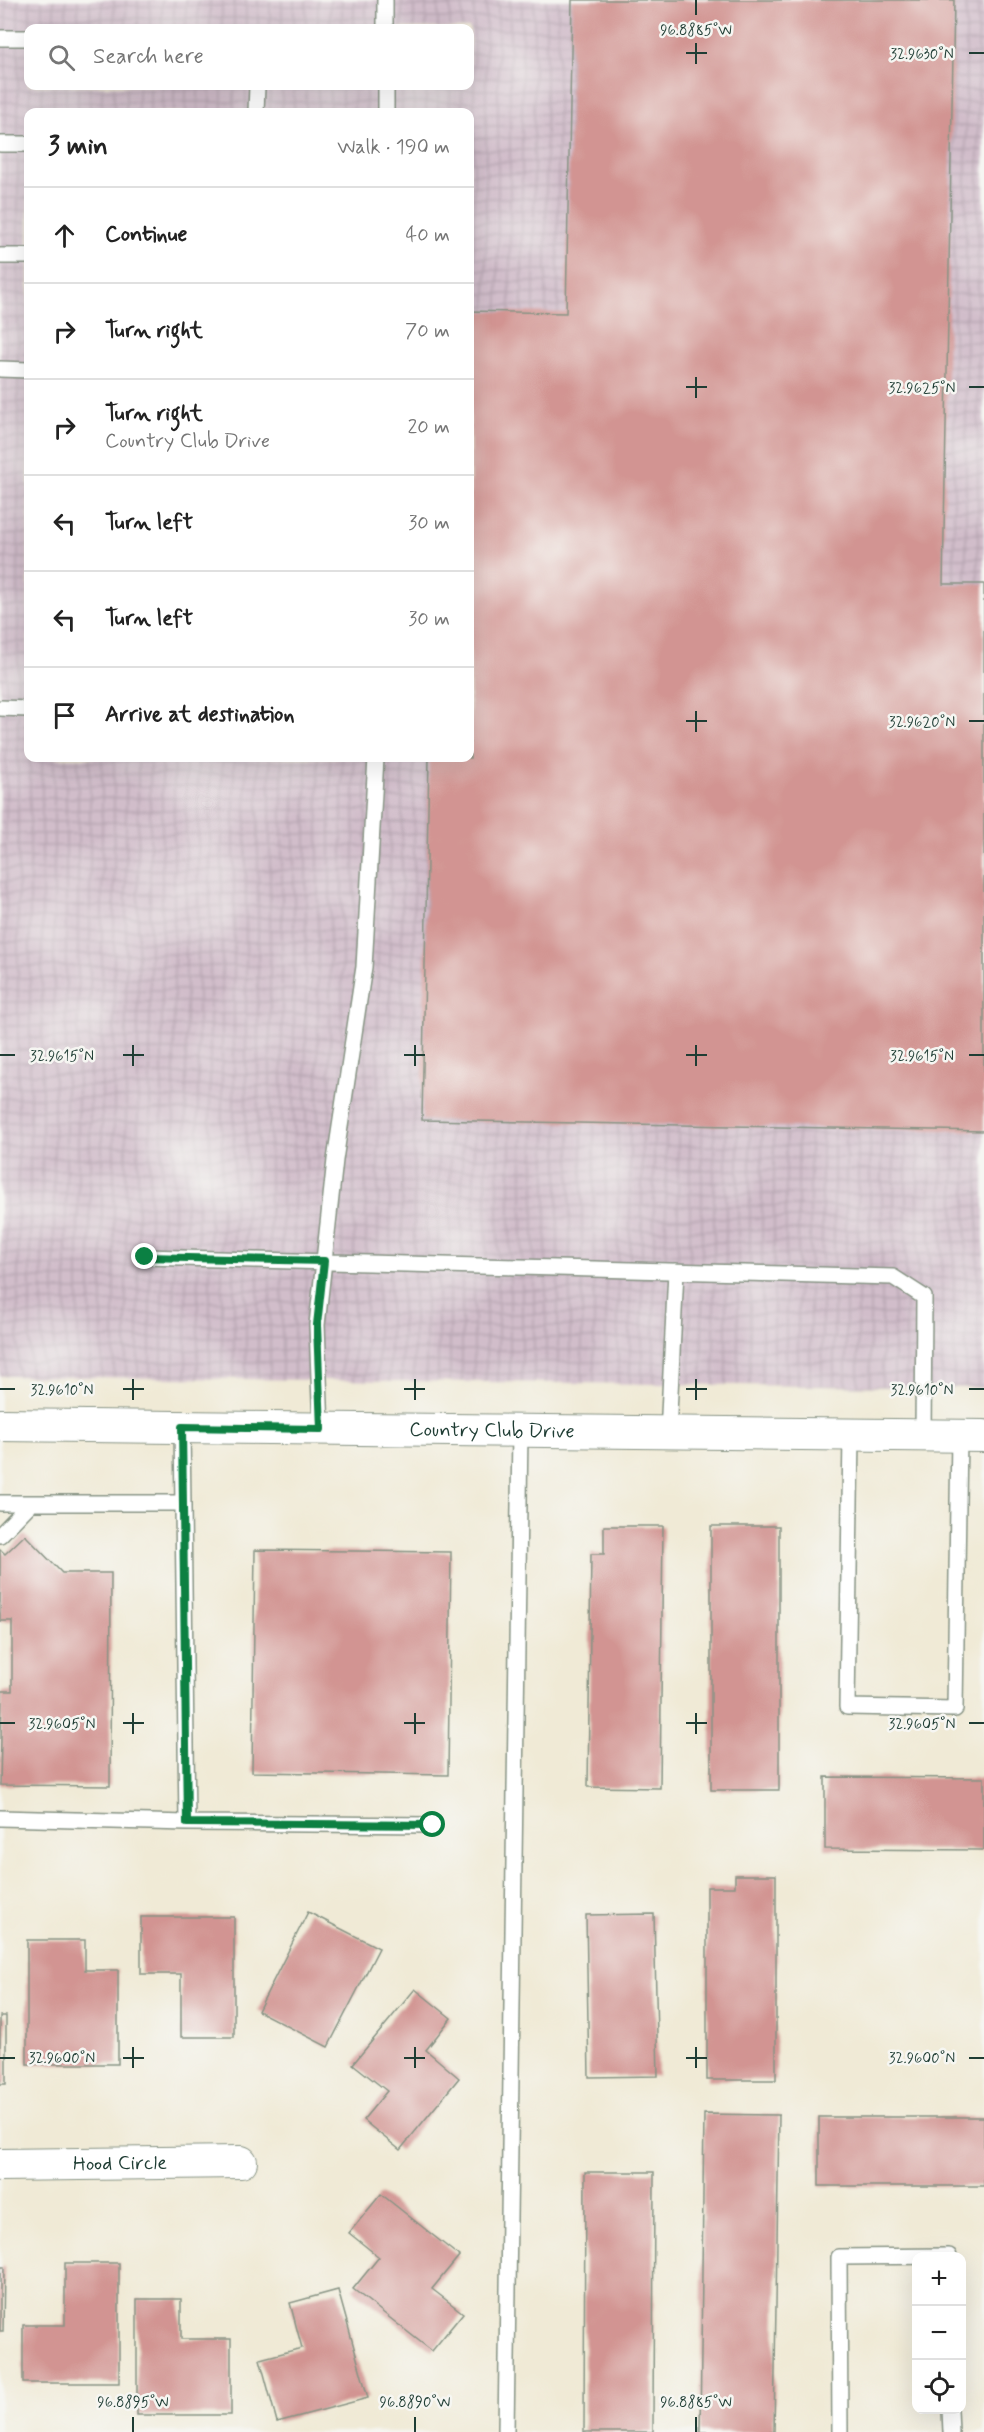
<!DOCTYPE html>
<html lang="en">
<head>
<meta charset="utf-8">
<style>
  body { margin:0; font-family:Mynerve,sans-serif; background:#f2f2f2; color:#222 }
  .controls { position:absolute; right:18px; bottom:18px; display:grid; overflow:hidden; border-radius:12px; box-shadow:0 6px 24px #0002 }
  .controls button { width:54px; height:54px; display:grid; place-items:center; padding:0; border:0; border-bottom:2px solid #e0e0e0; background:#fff; color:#222; font:30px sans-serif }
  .stop { position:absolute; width:18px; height:18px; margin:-14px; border:4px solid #0b8043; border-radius:50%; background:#fff }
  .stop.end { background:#0b8043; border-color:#fff; box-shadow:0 2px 6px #0008 }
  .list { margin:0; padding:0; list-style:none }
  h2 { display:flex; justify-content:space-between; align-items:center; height:78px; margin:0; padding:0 24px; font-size:26px }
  h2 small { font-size:20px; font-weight:400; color:#767676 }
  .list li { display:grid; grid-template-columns:39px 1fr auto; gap:18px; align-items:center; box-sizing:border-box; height:96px; padding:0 24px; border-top:2px solid #e0e0e0 }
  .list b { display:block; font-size:22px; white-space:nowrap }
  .list p { margin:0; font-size:20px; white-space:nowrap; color:#767676 }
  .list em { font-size:20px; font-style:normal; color:#767676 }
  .icon { flex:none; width:33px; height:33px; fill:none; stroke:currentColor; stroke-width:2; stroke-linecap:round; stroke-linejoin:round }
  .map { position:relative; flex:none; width:984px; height:2432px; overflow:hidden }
  .search { position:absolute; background:#fff; box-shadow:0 6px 24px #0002; left:24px; top:24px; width:450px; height:66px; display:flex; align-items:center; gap:15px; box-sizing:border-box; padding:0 21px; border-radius:12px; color:#767676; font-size:22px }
  .panel { position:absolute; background:#fff; box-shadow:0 6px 24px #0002; left:24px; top:108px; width:450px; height:654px; border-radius:12px }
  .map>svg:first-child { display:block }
  .industrial { fill:url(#industrial-grid); fill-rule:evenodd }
  .building { fill:#d29492 }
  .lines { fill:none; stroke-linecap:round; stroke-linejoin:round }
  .service-casing { stroke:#889485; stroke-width:18 }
  .minor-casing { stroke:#889485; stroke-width:34 }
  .service { stroke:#fff; stroke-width:15 }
  .minor { stroke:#fff; stroke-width:32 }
  .route { stroke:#0b8043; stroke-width:8 }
  .ticks { fill:none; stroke:#1f3d34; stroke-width:2 }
  .labels { text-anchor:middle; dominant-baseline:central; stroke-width:5; stroke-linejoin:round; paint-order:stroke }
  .street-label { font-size:20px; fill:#1f3d34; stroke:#f6f6f2 }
  .ticks-label { font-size:15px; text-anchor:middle; fill:#1f3d34; stroke:#f6f6f2; stroke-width:5; stroke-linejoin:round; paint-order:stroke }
</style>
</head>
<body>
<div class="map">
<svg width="984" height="2432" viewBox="0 0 984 2432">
  <defs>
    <pattern id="industrial-grid" width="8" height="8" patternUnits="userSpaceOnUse" patternTransform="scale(1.5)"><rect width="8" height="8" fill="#d1bdca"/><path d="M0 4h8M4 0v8" fill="none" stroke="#b3a3ae"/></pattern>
  </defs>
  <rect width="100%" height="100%" fill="#f6f6f2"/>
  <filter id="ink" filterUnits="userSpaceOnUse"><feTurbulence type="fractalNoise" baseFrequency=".0167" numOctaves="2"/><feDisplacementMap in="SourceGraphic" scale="12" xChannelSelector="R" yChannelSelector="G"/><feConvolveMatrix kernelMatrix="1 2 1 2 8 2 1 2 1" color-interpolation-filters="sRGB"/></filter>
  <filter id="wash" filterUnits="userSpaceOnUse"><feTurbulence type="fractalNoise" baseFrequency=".008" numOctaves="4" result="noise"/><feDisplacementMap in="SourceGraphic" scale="24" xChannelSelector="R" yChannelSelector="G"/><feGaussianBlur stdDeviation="1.35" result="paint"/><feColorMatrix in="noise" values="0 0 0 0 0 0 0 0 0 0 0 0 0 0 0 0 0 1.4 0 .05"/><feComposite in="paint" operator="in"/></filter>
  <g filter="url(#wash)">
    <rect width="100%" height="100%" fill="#f0ead6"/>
    <path class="industrial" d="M0 0H984V1388L0 1376ZM28 28H470V86H28ZM28 112H470V758H28Z"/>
    <g id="blocks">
      <path class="building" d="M572 0H954L943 584H984V1131L422 1120 429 758H470V311L566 313Z
        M604 1526H663L660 1788 588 1787 591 1554H604Z
        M711 1526H779V1790H711Z
        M25 1535 62 1573H111L110 1786 0 1785 2 1691H12V1621H0V1549L5 1554Z
        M255 1550 451 1552 448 1775 252 1772Z
        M825 1777 984 1778V1850L825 1849Z
        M735 1875H776V2080H707V1887H735Z
        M308 1912 379 1948 328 2047 258 2011Z
        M654 1914 658 2076 589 2077 586 1915Z
        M141 1917H234V2037H181V1974H141Z
        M27 1940H85V1970H118V2064H27Z
        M415 1989 451 2018 426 2050 459 2078 400 2150 363 2120 387 2091 353 2064Z
        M0 2016H6V2084H0Z
        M704 2114 779 2115 774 2432H700Z
        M819 2117H984V2186H819Z
        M585 2172H654L653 2432H584Z
        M381 2194 459 2256 432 2289 463 2313 432 2351 353 2289 379 2257 349 2233Z
        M65 2263H119V2383H23V2325H65Z
        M0 2267H4L3 2331H0Z
        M338 2290 368 2398 277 2422 260 2359 302 2348 290 2303Z
        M137 2299H181V2339H231V2415H137Z"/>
    </g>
  </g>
  <g filter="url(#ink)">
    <use href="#blocks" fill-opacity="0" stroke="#889485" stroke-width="1.5"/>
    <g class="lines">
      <g class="service-casing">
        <path id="service" d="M385 0V28
          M0 38H28
          M386 86V112
          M256 112 257 86
          M0 144H28
          M0 256H28
          M0 369 28 370
          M0 708 28 709
          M145 1257 893 1277 924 1297 923 1436
          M182 1427 187 1823 433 1825
          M321 1429 317 1325 335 1160 364 967 376 758
          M668 1434 676 1271
          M851 1435 847 1707 955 1709 959 1436
          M0 1503H183
          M0 1535 31 1503
          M0 1818 187 1823
          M950 2410 951 2432
          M506 2432 520 1432
          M840 2432 839 2257 949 2256"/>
      </g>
      <g class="minor-casing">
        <g id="minor">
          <path id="s1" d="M0 1425 984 1436"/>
          <path id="s2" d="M0 2165 241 2162"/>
        </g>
      </g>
      <use href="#service" class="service"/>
      <use href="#minor" class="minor"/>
    </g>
  </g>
  <g class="lines" filter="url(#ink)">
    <path class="route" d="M145 1257 324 1261 317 1325 321 1429 182 1427 187 1823 433 1825"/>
  </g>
  <path class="ticks" d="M696 0V15M696 43V64M686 53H707M969 53H984M696 377V398M686 387H707M969 387H984M696 711V732M686 721H707M969 721H984M133 1045V1066M415 1045V1066M696 1045V1066M0 1055H15M123 1055H144M404 1055H425M686 1055H707M969 1055H984M133 1379V1400M415 1379V1400M696 1379V1400M0 1389H15M123 1389H144M404 1389H425M686 1389H707M969 1389H984M133 1713V1734M415 1713V1734M696 1713V1734M0 1723H15M123 1723H144M404 1723H425M686 1723H707M969 1723H984M133 2047V2068M415 2047V2068M696 2047V2068M0 2058H15M123 2058H144M404 2058H425M686 2058H707M969 2058H984M133 2417V2432M415 2417V2432M696 2417V2432"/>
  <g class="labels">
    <g class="street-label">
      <text stroke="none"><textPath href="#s1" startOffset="492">Country Club Drive</textPath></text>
      <text stroke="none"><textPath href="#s2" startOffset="120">Hood Circle</textPath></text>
    </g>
  </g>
  <g class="ticks-label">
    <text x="696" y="35">96.8885°W</text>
    <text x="922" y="59">32.9630°N</text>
    <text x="922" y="393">32.9625°N</text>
    <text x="922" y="727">32.9620°N</text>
    <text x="62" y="1061">32.9615°N</text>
    <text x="922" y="1061">32.9615°N</text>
    <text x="62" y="1395">32.9610°N</text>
    <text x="922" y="1395">32.9610°N</text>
    <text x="62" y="1729">32.9605°N</text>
    <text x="922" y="1729">32.9605°N</text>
    <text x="62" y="2063">32.9600°N</text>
    <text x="922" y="2063">32.9600°N</text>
    <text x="133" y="2407">96.8895°W</text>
    <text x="415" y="2407">96.8890°W</text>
    <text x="696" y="2407">96.8885°W</text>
  </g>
</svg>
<div class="controls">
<button>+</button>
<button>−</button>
<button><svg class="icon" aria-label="locate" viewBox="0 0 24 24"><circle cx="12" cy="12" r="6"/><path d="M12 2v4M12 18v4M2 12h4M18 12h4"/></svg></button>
</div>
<div class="stop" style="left:433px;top:1825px"></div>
<div class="stop end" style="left:145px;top:1257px"></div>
<div class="search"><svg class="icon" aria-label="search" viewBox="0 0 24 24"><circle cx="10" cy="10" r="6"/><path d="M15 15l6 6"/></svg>Search here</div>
<section class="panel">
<h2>3 min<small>Walk · 190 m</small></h2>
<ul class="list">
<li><svg class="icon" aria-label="ahead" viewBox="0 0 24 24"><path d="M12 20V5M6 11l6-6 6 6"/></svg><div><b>Continue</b></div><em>40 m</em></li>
<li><svg class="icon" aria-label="right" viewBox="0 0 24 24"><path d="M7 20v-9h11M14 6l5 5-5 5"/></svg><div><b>Turn right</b></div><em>70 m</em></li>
<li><svg class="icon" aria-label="right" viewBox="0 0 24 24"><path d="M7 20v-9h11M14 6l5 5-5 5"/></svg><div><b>Turn right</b><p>Country Club Drive</p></div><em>20 m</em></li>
<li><svg class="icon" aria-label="left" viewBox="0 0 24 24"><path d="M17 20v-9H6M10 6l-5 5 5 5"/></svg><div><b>Turn left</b></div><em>30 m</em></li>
<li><svg class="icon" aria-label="left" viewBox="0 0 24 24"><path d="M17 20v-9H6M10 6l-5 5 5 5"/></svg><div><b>Turn left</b></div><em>30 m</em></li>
<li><svg class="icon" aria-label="arrive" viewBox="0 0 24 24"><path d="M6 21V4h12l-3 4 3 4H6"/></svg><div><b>Arrive at destination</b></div></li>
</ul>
</section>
</div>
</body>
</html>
